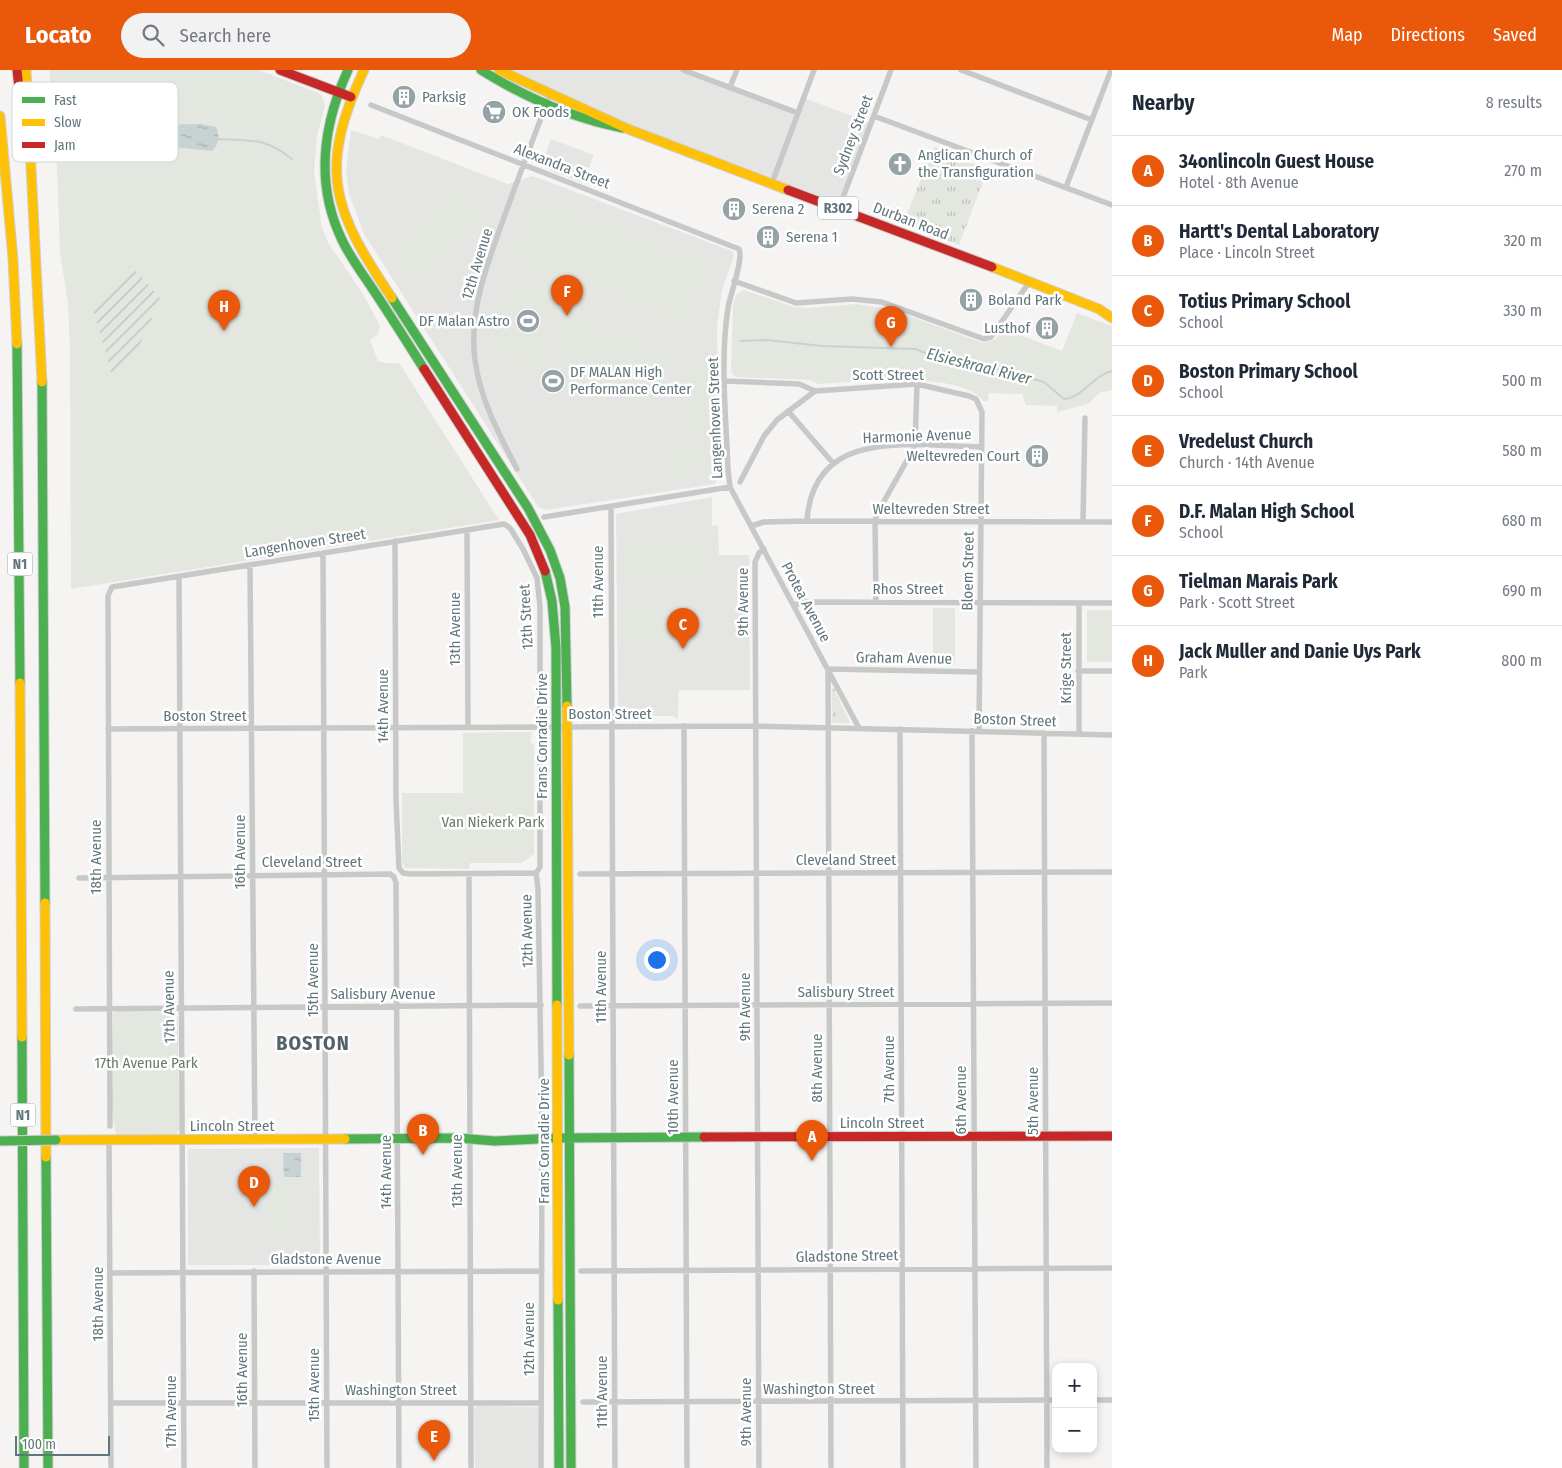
<!DOCTYPE html>
<html lang="en">
<head>
<meta charset="utf-8">
<style>
  body { margin:0; font-family:"Fira Sans Condensed",sans-serif; background:#f2f2f3; color:#1f2937 }
  .controls { position:absolute; right:15px; bottom:15px; display:grid; overflow:hidden; border-radius:10px; box-shadow:0 2px 8px #0003 }
  .controls button { width:45px; height:45px; display:grid; place-items:center; padding:0; border:0; border-bottom:1px solid #e0e1e3; background:#fff; color:#1f2937; font:25px sans-serif }
  .scale { position:absolute; left:15px; bottom:12px; width:95px; box-sizing:border-box; padding-left:5px; border:2px solid #61767c; border-top:0; font-size:14px; line-height:18px; white-space:nowrap; color:#61767c; -webkit-text-stroke:4px #fff; paint-order:stroke }
  .you { position:absolute; left:656px; top:889px; width:18px; height:18px; margin:-12px; border:4px solid #fff; border-radius:50%; background:#1a73e8; box-shadow:0 0 0 8px #1a73e833 }
  .badge { display:grid; place-items:center; width:32px; height:32px; border-radius:50%; background:#ea580c; color:#fff; font-size:16px; font-weight:700 }
  .pin { position:absolute; translate:-50% -41px; filter:drop-shadow(0 1px 2px #0008) }
  .pin::after { content:''; position:absolute; top:26px; width:18px; height:15px; background:inherit; clip-path:polygon(0 0,100% 0,50% 100%) }
  .list { margin:0; padding:0; list-style:none }
  h2 { display:flex; justify-content:space-between; align-items:center; height:65px; margin:0; padding:0 20px; font-size:21px }
  h2 small { font-size:16px; font-weight:400; color:#747a83 }
  .list li { display:grid; grid-template-columns:32px 1fr auto; gap:15px; align-items:center; box-sizing:border-box; height:70px; padding:0 20px; border-top:1px solid #e0e1e3 }
  .list b { display:block; font-size:19px; white-space:nowrap }
  .list p { margin:0; font-size:16px; white-space:nowrap; color:#747a83 }
  .list em { font-size:16px; font-style:normal; color:#747a83 }
  .icon { flex:none; width:28px; height:28px; fill:none; stroke:currentColor; stroke-width:2; stroke-linecap:round; stroke-linejoin:round }
  .map { position:relative; flex:none; width:1112px; height:1398px; overflow:hidden }
  header { display:flex; align-items:center; gap:30px; box-sizing:border-box; height:70px; padding:0 25px; background:#ea580c; color:#fff }
  header strong { font-size:24px }
  nav { display:flex; gap:28px; margin-inline-start:auto; font-size:18px }
  .search { width:350px; height:45px; background:#f2f2f3; display:flex; align-items:center; gap:12px; box-sizing:border-box; padding:0 18px; border-radius:28px; color:#747a83; font-size:19px }
  main { display:flex }
  aside { flex:1; background:#fff }
  .map>svg:first-child { display:block }
  .built { fill:#e5e6e4 }
  .grass { fill:url(#grass-tufts) }
  .park { fill:#e4e6e0 }
  .garden { fill:url(#garden-furrows) }
  .water { fill:url(#water-ripples) }
  .lines { fill:none; stroke-linecap:round; stroke-linejoin:round }
  .stream { stroke:#c7d2d3; stroke-width:2 }
  .fast-casing { stroke:#cfd0d0; stroke-width:11 }
  .slow-casing { stroke:#cfd0d0; stroke-width:11 }
  .jam-casing { stroke:#cfd0d0; stroke-width:11 }
  .street { stroke:#c7c9c8; stroke-width:5.5 }
  .fast { stroke:#4caf50; stroke-width:9 }
  .slow { stroke:#ffc107; stroke-width:9 }
  .jam { stroke:#c62828; stroke-width:9 }
  .fast-bridge-casing { stroke:#cfd0d0; stroke-width:11; stroke-linecap:butt }
  .fast-bridge { stroke:#4caf50; stroke-width:9 }
  .labels { text-anchor:middle; dominant-baseline:central; stroke-width:5; stroke-linejoin:round; paint-order:stroke }
  .shield { fill:#fff; stroke:#909fa3; stroke-width:1 }
  .shield-label { font-size:14px; font-weight:bold; fill:#61767c }
  .poi-label { font-size:15px; fill:#61767c; stroke:#fff; text-anchor:start }
  .street-label { font-size:15px; fill:#61767c; stroke:#fff }
  .park-label { font-size:15px; fill:#6c7a64; stroke:#fff }
  .water-label { font-size:16px; font-style:italic; fill:#5c7678; stroke:#fff }
  .district-label { font-size:20px; font-weight:bold; letter-spacing:1px; fill:#536268; stroke:#fff }
  .key { fill:#fff; stroke:#d0d6d8; stroke-width:1 }
  .key-label { font-size:14px; fill:#61767c }
</style>
</head>
<body>
<header>
<strong>Locato</strong>
<div class="search"><svg class="icon" aria-label="search" viewBox="0 0 24 24"><circle cx="10" cy="10" r="6"/><path d="M15 15l6 6"/></svg>Search here</div>
<nav><a>Map</a><a>Directions</a><a>Saved</a></nav>
</header>
<main>
<div class="map">
<svg width="1112" height="1398" viewBox="0 0 1112 1398">
  <defs>
    <pattern id="grass-tufts" width="24" height="20" patternUnits="userSpaceOnUse" patternTransform="scale(1.25)"><rect width="24" height="20" fill="#e4e6e0"/><path d="M3 7l-1-3M5 7V3M7 7l1-3M15 17l-1-3M17 17v-4M19 17l1-3" fill="none" stroke="#bcbfbb"/></pattern>
    <pattern id="garden-furrows" width="10" height="10" patternUnits="userSpaceOnUse" patternTransform="scale(1.25)"><rect width="10" height="10" fill="#e4e6e0"/><path d="M-1 1l2-2M0 10L10 0M9 11l2-2" fill="none" stroke="#bcbfbb"/></pattern>
    <pattern id="water-ripples" width="26" height="14" patternUnits="userSpaceOnUse" patternTransform="scale(1.25)"><rect width="26" height="14" fill="#c7d2d3"/><path d="M2 4q2-2 4 0t4 0M15 11q2-2 4 0t4 0" fill="none" stroke="#a5afb0"/></pattern>
  </defs>
  <rect width="100%" height="100%" fill="#f5f4f3"/>
  <path class="built" d="M500 0H682L798 43 804 28 871 53 839 137 627 58Z
    M351 60 379 69 381 65 508 114 533 106 732 181 734 186 722 220 717 257 720 402 715 414 546 440 538 437 364 164 349 124 346 100Z
    M551 69 594 85 583 113 546 99 548 94 542 92Z
    M712 427V455L718 456 719 485H749L750 620H679L678 649 671 646H628L624 650 618 649 616 444Z
    M319 1078 320 1195H188V1079Z
    M477 1336 538 1337 539 1398H475L474 1339Z"/>
  <path class="grass" d="M934 77 983 98 989 96 959 175 903 153Z
    M832 618H834L850 653H833L832 651Z"/>
  <path class="park" d="M49 0H259L321 24 325 35 317 66 314 102 322 158 329 174 363 224 380 256 377 265 370 270 378 291 384 293H399L499 450 71 519 70 278 68 234 60 182 56 71Z
    M459 112 490 155 409 220 382 178Z
    M531 125 717 190 688 258 504 191Z
    M517 200 570 218 539 304 486 285Z
    M744 220 794 237 807 238 856 234 890 239 983 273 995 270 1004 259 1062 281 1077 243 1112 256V320L1099 323 1088 334 1057 342V336L1026 335 1022 324 989 323 988 331H983C962 300 852 312 818 314L810 310 736 307 731 302 733 235 736 225Z
    M567 241 674 281 654 335 546 295Z
    M717 295 718 364H684L683 296Z
    M718 369 719 404 662 413 657 379Z
    M622 470 716 471 715 518 621 517Z
    M622 530H657V540H672V575H657V582H622Z
    M933 538H955V595H933Z
    M1087 540H1112V592H1087Z
    M532 662 530 671 534 676V784L521 793H470L469 799 405 798 402 792V723H463V663Z
    M117 941 172 942 178 947 179 1060 176 1065H117C108 1045 113 970 113 944Z
    M266 1112H296V1165H267Z"/>
  <path class="garden" d="M131 195 160 228C148 257 138 288 113 308L93 239Z"/>
  <path class="water" d="M201 54 216 57C220 66 219 75 212 81L145 74 150 55Z
    M283 1083H301V1107H284Z"/>
  <g class="lines">
    <path class="stream" d="M117 55 148 63
      M218 69C252 71 264 67 292 89
      M741 271 767 270 822 276 916 279 930 285 985 296 1044 312 1064 329C1083 328 1093 305 1112 301"/>
    <g class="fast-casing">
      <path id="fast" d="M348 0C323 55 315 114 342 170 350 187 362 203 372 218 390 245 407 272 424 299
        M481 0C526 28 571 48 623 58
        M392 228 528 438 550 480 560 508 565 537 567 636
        M17 274 20 613
        M42 312 45 833
        M545 501 552 531 556 578 557 935
        M22 967 24 1398
        M569 985 571 1398
        M345 1069 458 1068 495 1071 557 1068 704 1067
        M46 1087 48 1398
        M558 1230 559 1398"/>
    </g>
    <g class="slow-casing">
      <path id="slow" d="M26 0 42 312
        M364 0C317 101 333 140 392 228
        M499 0 628 59 788 120
        M0 46 13 189 17 274
        M992 197 1099 239 1112 248
        M20 613 22 967
        M567 636 569 985
        M45 833 46 1087
        M557 935 558 1230
        M56 1070 345 1069"/>
    </g>
    <g class="jam-casing">
      <path id="jam" d="M17 0 22 45
        M280 0 351 27
        M788 120 992 197
        M424 299 530 465 545 501
        M704 1067 1112 1066"/>
    </g>
    <path class="street" d="M683 0 798 43
      M961 0 1092 50
      M730 17 737 0
      M371 35 739 179C744 189 730 225 728 238 720 290 726 347 728 399L730 417 859 658
      M874 46 1112 135
      M772 113 814 0
      M1066 117 1111 0
      M839 138 891 0
      M734 211 796 233 852 229 882 232 984 269 991 267 1030 211
      M726 311 799 314 815 321
      M788 341 833 393
      M517 399C499 364 480 329 475 290 468 237 490 188 507 139 521 101 535 63 550 25
      M740 412 764 366 777 350 815 321 917 314 969 326 976 329 982 342 979 662
      M611 436 615 1398
      M544 447 730 417
      M807 451C813 356 913 376 981 377
      M1083 452 1085 348
      M751 456 764 452 807 451 1112 452
      M467 460 468 657
      M395 471 396 730 399 798 403 803 410 804 536 803
      M323 483 327 1398
      M250 495 255 1070
      M179 506 184 1398
      M876 531 875 451 878 442 915 376 917 314
      M794 535 805 532 1112 533
      M1078 601H1112
      M684 656 687 1398
      M108 659 756 656 1112 665
      M900 659 903 1398
      M972 661 976 1398
      M1044 663 1047 1398
      M1079 664V533
      M536 803 538 818 542 1055
      M536 803 540 797V668
      M469 804 471 1398
      M580 804 1112 802
      M79 808 390 804 394 807 396 813 399 1398
      M580 936 1112 933
      M76 939 541 935
      M110 1056 108 526 112 517 504 454 510 458 523 479 537 508 540 537V647
      M109 1070 111 1398
      M254 1201 255 1398
      M581 1201 1112 1198
      M110 1203 542 1201
      M1093 1330H1112
      M583 1332 1056 1330
      M111 1333H541
      M541 1398 542 1081
      M759 1398 755 492 759 483 764 479
      M831 1398 828 599 979 602"/>
    <use href="#fast" class="fast"/>
    <use href="#slow" class="slow"/>
    <use href="#jam" class="jam"/>
    <g class="fast-bridge-casing">
      <path id="fast-bridge" d="M0 1071 56 1070"/>
    </g>
    <use href="#fast-bridge" class="fast-bridge"/>
  </g>
  <defs>
    <g id="building-disc" transform="scale(1.25)"><circle r="9.5" fill="#95a2a6" stroke="#fff"/><path d="M-4-6H4V6H1V3H-1V6H-4ZM-2.5-4.3h1.7v1.8h-1.7ZM.8-4.3h1.7v1.8H.8ZM-2.5-1h1.7V.8h-1.7ZM.8-1h1.7V.8H.8Z" fill="#fff"/></g>
    <g id="supermarket-disc" transform="scale(1.25)"><circle r="9.5" fill="#95a2a6" stroke="#fff"/><path d="M-6-5.5h2.5l.6 2H6L4.5 2H-2.5L-4.4-4H-6ZM-1.5 3.2a1.3 1.3 0 1 0 .1 0ZM3 3.2a1.3 1.3 0 1 0 .1 0Z" fill="#fff"/></g>
    <g id="church-disc" transform="scale(1.25)"><circle r="9.5" fill="#95a2a6" stroke="#fff"/><path d="M-1.2-6h2.4v3.5h3.3v2.4h-3.3V6h-2.4V-.1h-3.3v-2.4h3.3Z" fill="#fff"/></g>
    <g id="stadium-disc" transform="scale(1.25)"><circle r="9.5" fill="#95a2a6" stroke="#fff"/><path d="M0-5a6.5 5 0 1 0 0 10a6.5 5 0 1 0 0-10ZM-3.5-1.8h7v3.6h-7Z" fill="#fff"/></g>
  </defs>
  <g fill-rule="evenodd">
    <use href="#building-disc" x="404" y="27"/>
    <use href="#supermarket-disc" x="494" y="42"/>
    <use href="#church-disc" x="900" y="94"/>
    <use href="#building-disc" x="734" y="139"/>
    <use href="#building-disc" x="768" y="167"/>
    <use href="#building-disc" x="971" y="230"/>
    <use href="#stadium-disc" x="528" y="251"/>
    <use href="#building-disc" x="1047" y="258"/>
    <use href="#stadium-disc" x="553" y="311"/>
    <use href="#building-disc" x="1037" y="386"/>
  </g>
  <g class="labels">
    <g class="shield">
      <rect x="818" y="126.5" width="40" height="23" rx="4"/>
      <rect x="7.5" y="482.5" width="25" height="23" rx="4"/>
      <rect x="10.5" y="1033.5" width="25" height="23" rx="4"/>
    </g>
    <g class="shield-label">
      <text x="838" y="138">R302</text>
      <text x="20" y="494">N1</text>
      <text x="23" y="1045">N1</text>
    </g>
    <g class="poi-label">
      <text x="422" y="27">Parksig</text>
      <text x="512" y="42">OK Foods</text>
      <text x="918" y="85">Anglican Church of<tspan x="918" dy="17">the Transfiguration</tspan></text>
      <text x="752" y="139">Serena 2</text>
      <text x="786" y="167">Serena 1</text>
      <text x="988" y="230">Boland Park</text>
      <text x="510" y="251" text-anchor="end">DF Malan Astro</text>
      <text x="1030" y="258" text-anchor="end">Lusthof</text>
      <text x="570" y="302">DF MALAN High<tspan x="570" dy="17">Performance Center</tspan></text>
      <text x="1020" y="386" text-anchor="end">Weltevreden Court</text>
    </g>
    <g class="street-label">
      <text transform="translate(853 65) rotate(-69)">Sydney Street</text>
      <text transform="translate(562 96) rotate(21)">Alexandra Street</text>
      <text transform="translate(911 151) rotate(21)">Durban Road</text>
      <text transform="translate(477 194) rotate(-73)">12th Avenue</text>
      <text x="888" y="305">Scott Street</text>
      <text transform="translate(715 348) rotate(-92)">Langenhoven Street</text>
      <text transform="translate(917 366) rotate(-2)">Harmonie Avenue</text>
      <text x="931" y="439">Weltevreden Street</text>
      <text transform="translate(305 473) rotate(-9)">Langenhoven Street</text>
      <text transform="translate(968 501) rotate(-89)">Bloem Street</text>
      <text transform="translate(598 512) rotate(-90)">11th Avenue</text>
      <text x="908" y="519">Rhos Street</text>
      <text transform="translate(743 532) rotate(-90)">9th Avenue</text>
      <text transform="translate(806 532) rotate(62)">Protea Avenue</text>
      <text transform="translate(526 547) rotate(-93)">12th Street</text>
      <text transform="translate(455 559) rotate(-90)">13th Avenue</text>
      <text transform="translate(904 588) rotate(1)">Graham Avenue</text>
      <text transform="translate(1066 598) rotate(-90)">Krige Street</text>
      <text transform="translate(383 636) rotate(-90)">14th Avenue</text>
      <text x="610" y="644">Boston Street</text>
      <text x="205" y="646">Boston Street</text>
      <text transform="translate(1015 650) rotate(2)">Boston Street</text>
      <text transform="translate(542 666) rotate(-90)">Frans Conradie Drive</text>
      <text transform="translate(240 782) rotate(-90)">16th Avenue</text>
      <text transform="translate(96 787) rotate(-90)">18th Avenue</text>
      <text x="846" y="790">Cleveland Street</text>
      <text x="312" y="792">Cleveland Street</text>
      <text transform="translate(527 861) rotate(-91)">12th Avenue</text>
      <text transform="translate(313 910) rotate(-90)">15th Avenue</text>
      <text transform="translate(601 917) rotate(-90)">11th Avenue</text>
      <text x="846" y="922">Salisbury Street</text>
      <text x="383" y="924">Salisbury Avenue</text>
      <text transform="translate(169 937) rotate(-91)">17th Avenue</text>
      <text transform="translate(745 937) rotate(-90)">9th Avenue</text>
      <text transform="translate(817 998) rotate(-90)">8th Avenue</text>
      <text transform="translate(889 999) rotate(-90)">7th Avenue</text>
      <text transform="translate(673 1027) rotate(-90)">10th Avenue</text>
      <text transform="translate(961 1030) rotate(-90)">6th Avenue</text>
      <text transform="translate(1033 1031) rotate(-90)">5th Avenue</text>
      <text x="882" y="1053">Lincoln Street</text>
      <text x="232" y="1056">Lincoln Street</text>
      <text transform="translate(544 1071) rotate(-90)">Frans Conradie Drive</text>
      <text transform="translate(457 1101) rotate(-90)">13th Avenue</text>
      <text transform="translate(386 1102) rotate(-90)">14th Avenue</text>
      <text transform="translate(847 1186) rotate(-1)">Gladstone Street</text>
      <text x="326" y="1189">Gladstone Avenue</text>
      <text transform="translate(98 1234) rotate(-90)">18th Avenue</text>
      <text transform="translate(529 1269) rotate(-90)">12th Avenue</text>
      <text transform="translate(242 1300) rotate(-90)">16th Avenue</text>
      <text transform="translate(314 1315) rotate(-90)">15th Avenue</text>
      <text x="819" y="1319">Washington Street</text>
      <text x="401" y="1320">Washington Street</text>
      <text transform="translate(602 1322) rotate(-90)">11th Avenue</text>
      <text transform="translate(171 1342) rotate(-90)">17th Avenue</text>
      <text transform="translate(746 1342) rotate(-90)">9th Avenue</text>
    </g>
    <g class="park-label">
      <text x="493" y="752">Van Niekerk Park</text>
      <text x="146" y="993">17th Avenue Park</text>
    </g>
    <g class="water-label">
      <text transform="translate(979 296) rotate(14)">Elsieskraal River</text>
    </g>
    <g class="district-label">
      <text x="313" y="973">BOSTON</text>
    </g>
  </g>
  <rect x="12" y="12" width="166" height="80" rx="8" class="key"/>
  <rect x="22" y="27" width="23" height="6" fill="#4caf50"/>
  <rect x="22" y="49" width="23" height="7" fill="#ffc107"/>
  <rect x="22" y="72" width="23" height="6" fill="#c62828"/>
  <g class="key-label">
    <text x="54" y="35">Fast</text>
    <text x="54" y="57">Slow</text>
    <text x="54" y="80">Jam</text>
  </g>
</svg>
<div class="controls">
<button>+</button>
<button>−</button>
</div>
<div class="scale">100 m</div>
<div class="you"></div>
<div class="pin badge" style="left:812px;top:1091px">A</div>
<div class="pin badge" style="left:423px;top:1085px">B</div>
<div class="pin badge" style="left:683px;top:579px">C</div>
<div class="pin badge" style="left:254px;top:1137px">D</div>
<div class="pin badge" style="left:434px;top:1391px">E</div>
<div class="pin badge" style="left:567px;top:246px">F</div>
<div class="pin badge" style="left:891px;top:277px">G</div>
<div class="pin badge" style="left:224px;top:261px">H</div>
</div>
<aside>
<h2>Nearby<small>8 results</small></h2>
<ul class="list">
<li><span class="badge">A</span><div><b>34onlincoln Guest House</b><p>Hotel · 8th Avenue</p></div><em>270 m</em></li>
<li><span class="badge">B</span><div><b>Hartt's Dental Laboratory</b><p>Place · Lincoln Street</p></div><em>320 m</em></li>
<li><span class="badge">C</span><div><b>Totius Primary School</b><p>School</p></div><em>330 m</em></li>
<li><span class="badge">D</span><div><b>Boston Primary School</b><p>School</p></div><em>500 m</em></li>
<li><span class="badge">E</span><div><b>Vredelust Church</b><p>Church · 14th Avenue</p></div><em>580 m</em></li>
<li><span class="badge">F</span><div><b>D.F. Malan High School</b><p>School</p></div><em>680 m</em></li>
<li><span class="badge">G</span><div><b>Tielman Marais Park</b><p>Park · Scott Street</p></div><em>690 m</em></li>
<li><span class="badge">H</span><div><b>Jack Muller and Danie Uys Park</b><p>Park</p></div><em>800 m</em></li>
</ul>
</aside>
</main>
</body>
</html>
